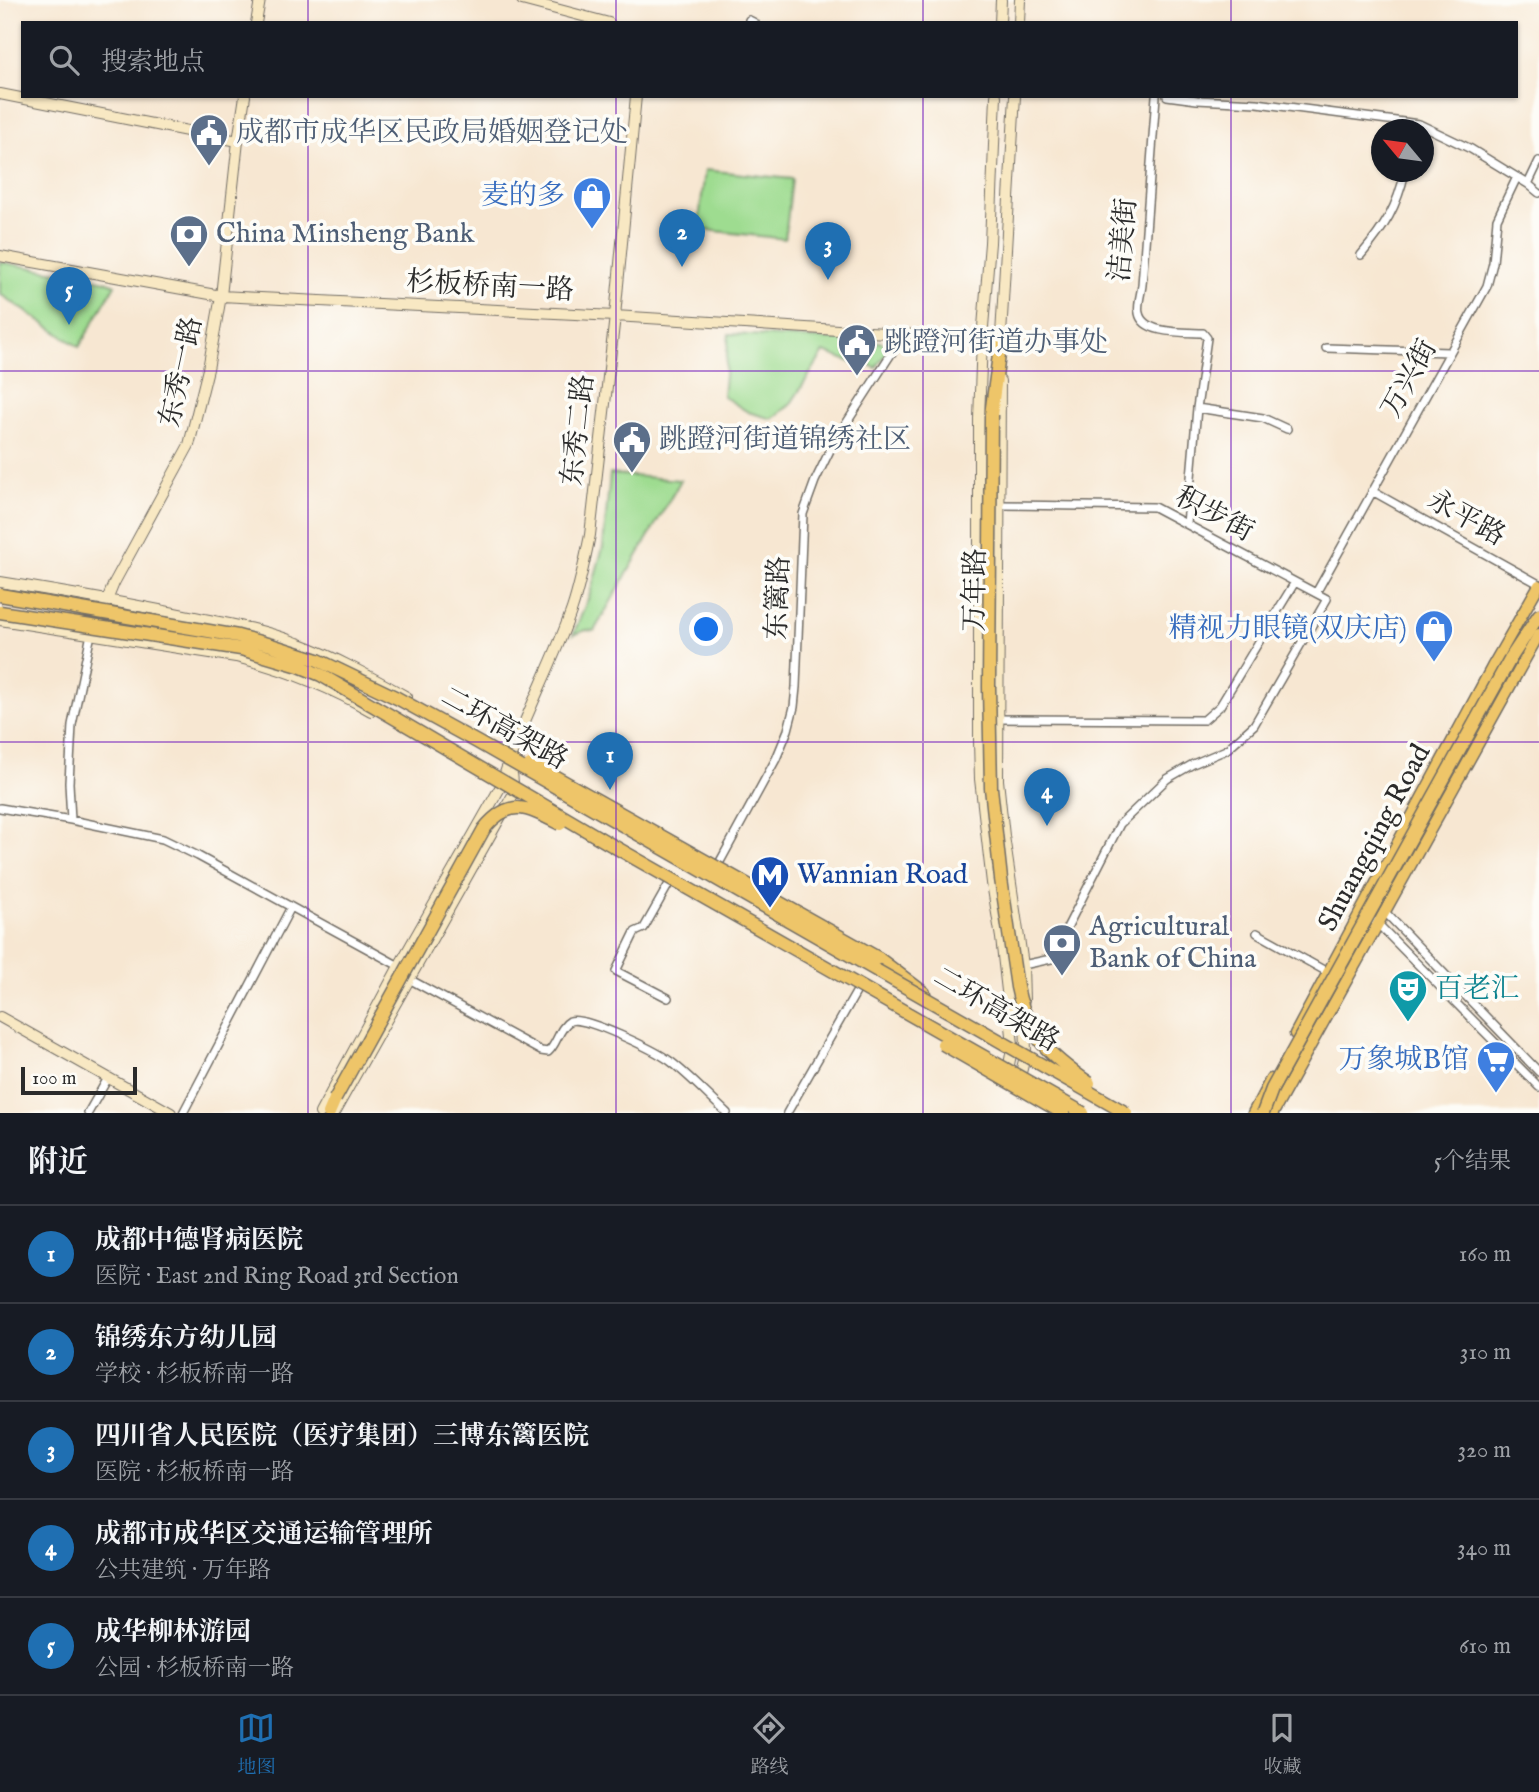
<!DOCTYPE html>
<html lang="zh">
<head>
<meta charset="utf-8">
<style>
  body { margin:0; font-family:"IM FELL English","Noto Serif SC",serif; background:#20242c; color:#f1f3f6 }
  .compass { position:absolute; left:1371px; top:119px; width:63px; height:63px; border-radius:50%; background:#171b24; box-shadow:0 2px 5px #0004; rotate:299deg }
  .scale { position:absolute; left:21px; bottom:18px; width:116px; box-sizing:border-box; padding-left:7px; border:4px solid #2b2b2b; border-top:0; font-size:19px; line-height:24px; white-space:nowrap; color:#2b2b2b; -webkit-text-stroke:5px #fdfcf7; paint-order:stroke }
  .you { position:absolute; left:707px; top:630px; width:24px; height:24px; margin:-18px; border:5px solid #fff; border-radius:50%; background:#1a73e8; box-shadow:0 0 0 10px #1a73e833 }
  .badge { display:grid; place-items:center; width:46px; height:46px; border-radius:50%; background:#1f6fb2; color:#fff; font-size:23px; font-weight:700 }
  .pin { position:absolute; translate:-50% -58px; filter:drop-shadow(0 2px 4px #0008) }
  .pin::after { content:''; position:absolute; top:37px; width:24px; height:21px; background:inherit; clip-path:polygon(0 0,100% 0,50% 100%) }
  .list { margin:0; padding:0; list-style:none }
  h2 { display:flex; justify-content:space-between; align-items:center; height:91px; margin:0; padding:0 28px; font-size:30px }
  h2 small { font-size:23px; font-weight:400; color:#9ea1a6 }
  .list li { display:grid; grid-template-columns:46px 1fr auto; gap:21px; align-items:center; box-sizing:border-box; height:98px; padding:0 28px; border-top:2px solid #363941 }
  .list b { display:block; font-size:26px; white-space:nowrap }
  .list p { margin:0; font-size:23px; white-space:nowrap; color:#9ea1a6 }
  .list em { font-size:23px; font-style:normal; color:#9ea1a6 }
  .icon { flex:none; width:38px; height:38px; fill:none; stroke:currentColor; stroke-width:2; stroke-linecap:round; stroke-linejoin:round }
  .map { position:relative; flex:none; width:1539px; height:1113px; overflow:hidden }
  .search { position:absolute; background:#171b24; box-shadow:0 2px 5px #0004; left:21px; right:21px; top:21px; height:77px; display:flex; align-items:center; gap:18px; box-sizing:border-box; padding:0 24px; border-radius:0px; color:#9ea1a6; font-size:26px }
  .sheet { height:581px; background:#171b24 }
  nav { display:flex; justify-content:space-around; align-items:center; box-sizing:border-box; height:98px; border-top:2px solid #363941; background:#171b24; font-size:19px; color:#9ea1a6 }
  nav a { display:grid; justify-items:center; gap:4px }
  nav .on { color:#1f6fb2 }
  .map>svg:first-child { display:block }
  .green { fill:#9edc90; stroke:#64845e; stroke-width:2 }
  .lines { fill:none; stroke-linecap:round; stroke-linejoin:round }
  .street-casing { stroke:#726d65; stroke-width:10 }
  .secondary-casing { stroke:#726d65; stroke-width:12 }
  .primary-casing { stroke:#726d65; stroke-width:13 }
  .highway-casing { stroke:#726d65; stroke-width:15 }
  .street { stroke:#fff; stroke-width:7 }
  .secondary { stroke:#f8e8c3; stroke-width:10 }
  .primary { stroke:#eec569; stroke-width:10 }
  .highway { stroke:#eec569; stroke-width:12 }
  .highway-bridge-casing { stroke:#726d65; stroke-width:15; stroke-linecap:butt }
  .highway-bridge { stroke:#eec569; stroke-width:12 }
  .grid { fill:none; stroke:#7b2cbf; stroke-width:2; stroke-opacity:0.55 }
  .labels { text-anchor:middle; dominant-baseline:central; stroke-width:7; stroke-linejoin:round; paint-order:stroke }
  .service-label { font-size:28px; fill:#4e5e75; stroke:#fdfcf7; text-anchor:start }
  .shop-label { font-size:28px; fill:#366cbe; stroke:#fdfcf7; text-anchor:end }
  .street-label { font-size:28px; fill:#2b2b2b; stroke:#fdfcf7 }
  .transit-label { font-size:28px; fill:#164399; stroke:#fdfcf7; text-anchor:start }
  .culture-label { font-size:28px; fill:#0d838f; stroke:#fdfcf7; text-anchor:start }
</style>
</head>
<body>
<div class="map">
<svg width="1539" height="1113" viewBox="0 0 1539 1113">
  <rect width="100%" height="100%" fill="#fdfcf7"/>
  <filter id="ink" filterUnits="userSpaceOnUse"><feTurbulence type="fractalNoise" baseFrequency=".0143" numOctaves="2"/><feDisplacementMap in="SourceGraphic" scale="14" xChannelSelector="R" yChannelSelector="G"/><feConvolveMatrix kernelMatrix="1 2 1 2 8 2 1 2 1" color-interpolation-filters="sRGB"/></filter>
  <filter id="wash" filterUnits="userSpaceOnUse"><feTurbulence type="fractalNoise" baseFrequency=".00686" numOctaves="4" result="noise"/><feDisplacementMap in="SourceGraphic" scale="28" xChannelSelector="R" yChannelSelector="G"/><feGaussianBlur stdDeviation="1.57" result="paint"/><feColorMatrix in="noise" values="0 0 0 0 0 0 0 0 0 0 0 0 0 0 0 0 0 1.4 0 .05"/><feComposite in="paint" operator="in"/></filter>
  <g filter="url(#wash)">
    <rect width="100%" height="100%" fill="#f7e7d2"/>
    <path class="green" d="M705 170 792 179 785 239 698 229Z
      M0 262 106 281 115 285 79 347 0 294Z
      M729 334 880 342 889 346 888 350 876 368 860 360 851 362 824 352 790 405 772 419 748 412 723 396Z
      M610 474 681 480 594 631 586 630 573 635 590 594 603 547Z"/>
  </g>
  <g filter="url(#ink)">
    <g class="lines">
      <g class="street-casing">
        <path id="street" d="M749 20 755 23
          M1156 96 1142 285C1141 294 1137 305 1139 313 1143 335 1186 332 1203 333L1207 338 1197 408 1187 524
          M1167 96 1197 100 1257 103 1419 124 1471 149 1528 184 1539 193
          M1528 184 1539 161
          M1361 255C1385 227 1397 207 1405 172
          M1326 348 1449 352
          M1197 408 1263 418 1287 429
          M1372 491 1539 584
          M1000 505 1154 507 1327 599 1254 725 1226 750 1193 764 1167 779 1120 824 1051 959 1023 965
          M1316 593 1487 286 1493 263 1497 219 1517 177
          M998 719 1204 720 1220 706 1295 582
          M0 808 71 820 163 839 198 856 399 966
          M71 820 69 783 72 725 91 634
          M716 869 776 759 788 730 794 707 796 687 803 514 815 481 833 444 891 354 909 334
          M1384 911 1539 1072
          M1365 915 1378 924 1539 1087
          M1257 933 1329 973
          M409 979 541 1051 548 1052C557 1045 559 1027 570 1021 584 1015 656 1051 670 1061 690 1076 708 1096 727 1113
          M668 998 616 971 635 932 644 928 670 882
          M88 1113 108 1078
          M183 1113 291 907
          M787 1113 858 989"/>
      </g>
      <g class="secondary-casing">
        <path id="secondary" d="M522 0 609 23
          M256 23 260 0
          M1000 23 1001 0
          M1019 23 1020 0
          M0 94 238 141
          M996 96 990 243 982 339 979 419V741L980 779 984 814 992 883 1001 938 1013 1044 1007 1075
          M0 256 221 296 615 316 982 339
          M1000 352 1015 96
          M1000 381 998 780 1004 836 1023 965 1024 1001
          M0 582C63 592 126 603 189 616 225 623 262 629 297 643 335 657 371 677 407 697
          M105 605 114 583 189 445 208 369 221 296 238 141 245 96
          M0 620 236 657C284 669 328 686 371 711
          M0 1017 171 1113
          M1019 1081 1026 1052 1025 1016
          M320 1113 399 966 501 786C519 725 551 669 572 609 580 585 585 560 590 535L615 316 636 96
          M334 1113 514 793 511 762"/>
      </g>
      <g class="primary-casing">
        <path id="primary" d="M1295 1034 1492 667 1539 585
          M1253 1113 1271 1079
          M1273 1113 1539 634"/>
      </g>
      <g class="highway-casing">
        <path id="highway" d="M991 415 1000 347
          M1510 659 1539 615
          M878 958 924 993
          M329 1113 335 1099"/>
      </g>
      <use href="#street" class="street"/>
      <use href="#secondary" class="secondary"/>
      <use href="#primary" class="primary"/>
      <use href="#highway" class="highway"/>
      <g class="highway-bridge-casing">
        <path id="highway-bridge" d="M991 415 989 687 991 788 1001 879 1017 987C1027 1036 1050 1056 1089 1083
          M0 595 238 636 271 645 318 660 397 698 477 742 1126 1113
          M0 612 241 649 299 666 321 675 608 843 1083 1113
          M530 765 545 771 878 958
          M943 1044 1063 1113
          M335 1099 484 829C510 797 527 807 560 824
          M1263 1113 1272 1089 1510 659"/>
      </g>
      <use href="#highway-bridge" class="highway-bridge"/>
    </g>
  </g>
  <path class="grid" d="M308 0V23M616 0V23M923 0V23M1231 0V23M308 96V1113M616 96V1113M923 96V1113M1231 96V1113M0 371H1539M0 742H1539"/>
  <defs>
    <g id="civic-pin" transform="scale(2.0125)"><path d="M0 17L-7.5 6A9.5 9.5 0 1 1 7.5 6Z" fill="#5c6f8a" stroke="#fdfcf7"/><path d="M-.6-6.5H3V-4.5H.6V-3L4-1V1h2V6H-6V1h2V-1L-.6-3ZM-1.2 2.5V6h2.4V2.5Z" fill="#fff"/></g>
    <g id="shop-pin" transform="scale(2.0125)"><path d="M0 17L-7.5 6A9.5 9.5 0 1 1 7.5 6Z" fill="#3f7fe0" stroke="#fdfcf7"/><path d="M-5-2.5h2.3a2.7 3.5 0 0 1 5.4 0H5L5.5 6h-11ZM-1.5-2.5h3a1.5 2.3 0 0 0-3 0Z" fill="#fff"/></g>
    <g id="bank-pin" transform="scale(2.0125)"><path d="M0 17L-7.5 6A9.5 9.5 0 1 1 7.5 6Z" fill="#5c6f8a" stroke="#fdfcf7"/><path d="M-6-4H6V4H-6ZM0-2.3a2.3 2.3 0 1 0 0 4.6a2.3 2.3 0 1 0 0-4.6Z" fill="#fff"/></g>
    <g id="metro-pin" transform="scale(2.0125)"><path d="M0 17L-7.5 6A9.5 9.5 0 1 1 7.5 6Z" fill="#1a4fb4" stroke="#fdfcf7"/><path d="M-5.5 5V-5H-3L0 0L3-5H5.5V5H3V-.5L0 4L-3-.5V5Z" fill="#fff"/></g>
    <g id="theatre-pin" transform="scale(2.0125)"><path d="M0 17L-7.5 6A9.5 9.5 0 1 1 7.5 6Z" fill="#0f9aa8" stroke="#fdfcf7"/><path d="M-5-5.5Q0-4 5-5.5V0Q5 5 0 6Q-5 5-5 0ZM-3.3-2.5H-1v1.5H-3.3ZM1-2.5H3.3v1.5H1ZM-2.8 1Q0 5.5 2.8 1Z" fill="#fff"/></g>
    <g id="supermarket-pin" transform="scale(2.0125)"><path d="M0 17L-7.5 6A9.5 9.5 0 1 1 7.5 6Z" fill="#3f7fe0" stroke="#fdfcf7"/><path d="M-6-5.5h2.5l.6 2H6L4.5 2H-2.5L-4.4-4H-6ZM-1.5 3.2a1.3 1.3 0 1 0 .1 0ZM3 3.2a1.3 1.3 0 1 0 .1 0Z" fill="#fff"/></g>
  </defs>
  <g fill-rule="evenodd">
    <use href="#civic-pin" x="209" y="133"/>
    <use href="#shop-pin" x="592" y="196"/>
    <use href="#bank-pin" x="189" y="234"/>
    <use href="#civic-pin" x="857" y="343"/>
    <use href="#civic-pin" x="632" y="440"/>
    <use href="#shop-pin" x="1434" y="629"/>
    <use href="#metro-pin" x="770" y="875"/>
    <use href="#bank-pin" x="1062" y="943"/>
    <use href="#theatre-pin" x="1408" y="989"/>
    <use href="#supermarket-pin" x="1496" y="1060"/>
  </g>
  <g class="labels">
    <g class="service-label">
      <text x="236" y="133">成都市成华区民政局婚姻登记处</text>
      <text x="216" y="234">China Minsheng Bank</text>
      <text x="884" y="343">跳蹬河街道办事处</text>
      <text x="659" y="440">跳蹬河街道锦绣社区</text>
      <text x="1089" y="927">Agricultural<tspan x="1089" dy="32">Bank of China</tspan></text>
    </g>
    <g class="shop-label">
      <text x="565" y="196">麦的多</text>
      <text x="1407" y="629">精视力眼镜(双庆店)</text>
      <text x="1469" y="1060">万象城B馆</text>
    </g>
    <g class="street-label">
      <text transform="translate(1124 240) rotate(-85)">洁美街</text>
      <text transform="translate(490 287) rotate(3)">杉板桥南一路</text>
      <text transform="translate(182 372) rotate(-78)">东秀一路</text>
      <text transform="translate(1410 379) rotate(-61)">万兴街</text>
      <text transform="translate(579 430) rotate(-84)">东秀二路</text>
      <text transform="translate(1214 515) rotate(28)">积步街</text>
      <text transform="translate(1466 519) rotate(29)">永平路</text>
      <text transform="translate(976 590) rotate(-89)">万年路</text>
      <text transform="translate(779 598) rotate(-88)">东篱路</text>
      <text transform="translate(504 729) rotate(29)">二环高架路</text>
      <text transform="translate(1375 838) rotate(-62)">Shuangqing Road</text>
      <text transform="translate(996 1010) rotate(30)">二环高架路</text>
    </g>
    <g class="transit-label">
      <text x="797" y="875">Wannian Road</text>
    </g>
    <g class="culture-label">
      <text x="1435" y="989">百老汇</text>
    </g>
  </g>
</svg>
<svg class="compass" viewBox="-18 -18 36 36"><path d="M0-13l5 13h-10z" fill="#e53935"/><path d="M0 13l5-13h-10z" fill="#9ea1a6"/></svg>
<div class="scale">100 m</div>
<div class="you"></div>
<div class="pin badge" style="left:610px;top:790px">1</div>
<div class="pin badge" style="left:682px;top:267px">2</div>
<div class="pin badge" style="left:828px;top:280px">3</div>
<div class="pin badge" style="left:1047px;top:826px">4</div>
<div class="pin badge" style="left:69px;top:325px">5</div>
<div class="search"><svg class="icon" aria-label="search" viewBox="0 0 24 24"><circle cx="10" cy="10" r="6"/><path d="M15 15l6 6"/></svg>搜索地点</div>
</div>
<section class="sheet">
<h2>附近<small>5个结果</small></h2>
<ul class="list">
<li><span class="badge">1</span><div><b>成都中德肾病医院</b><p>医院 · East 2nd Ring Road 3rd Section</p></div><em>160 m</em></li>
<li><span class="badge">2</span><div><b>锦绣东方幼儿园</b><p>学校 · 杉板桥南一路</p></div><em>310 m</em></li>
<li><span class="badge">3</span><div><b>四川省人民医院（医疗集团）三博东篱医院</b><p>医院 · 杉板桥南一路</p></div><em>320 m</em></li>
<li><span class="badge">4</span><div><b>成都市成华区交通运输管理所</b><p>公共建筑 · 万年路</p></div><em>340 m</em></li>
<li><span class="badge">5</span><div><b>成华柳林游园</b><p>公园 · 杉板桥南一路</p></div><em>610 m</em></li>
</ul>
</section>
<nav>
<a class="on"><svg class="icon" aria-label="map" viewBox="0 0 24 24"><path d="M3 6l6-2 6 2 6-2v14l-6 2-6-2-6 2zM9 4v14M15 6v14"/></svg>地图</a>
<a><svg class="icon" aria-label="directions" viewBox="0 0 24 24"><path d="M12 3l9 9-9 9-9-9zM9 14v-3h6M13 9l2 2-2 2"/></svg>路线</a>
<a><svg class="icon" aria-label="saved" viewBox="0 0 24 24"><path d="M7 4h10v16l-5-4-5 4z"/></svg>收藏</a>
</nav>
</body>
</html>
